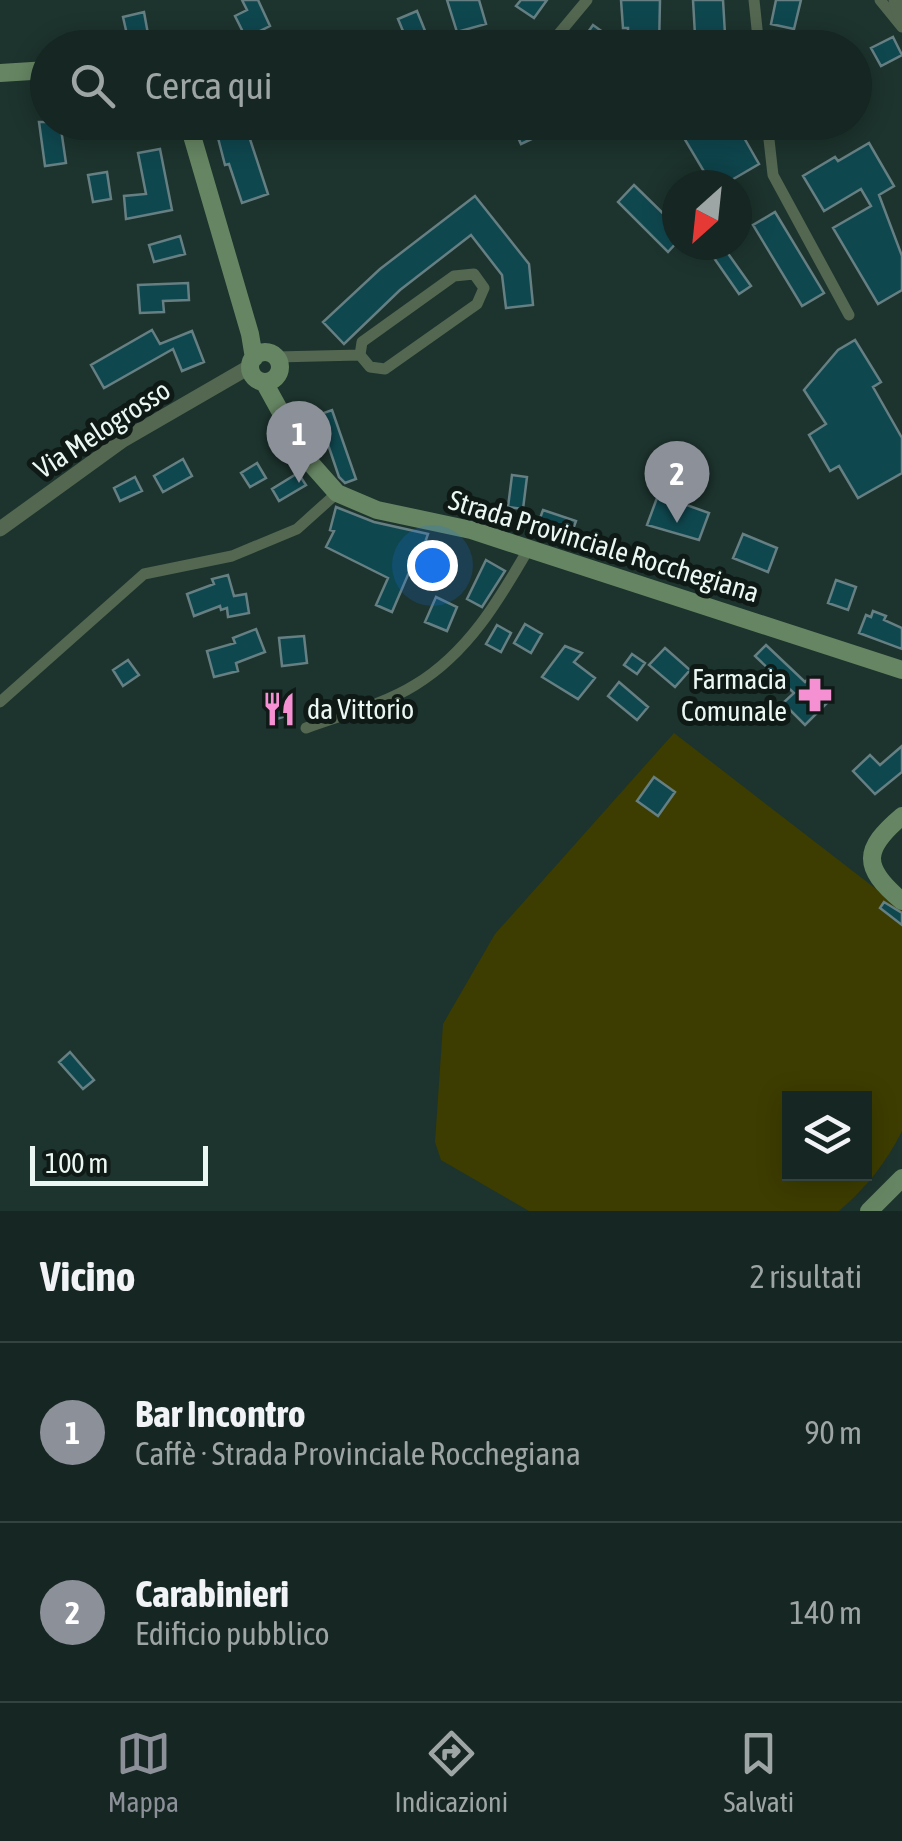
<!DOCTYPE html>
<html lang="it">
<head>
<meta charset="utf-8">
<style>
  body { margin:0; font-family:"Asap Condensed",sans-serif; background:#1f2e2a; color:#f1f3f6 }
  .controls { position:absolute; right:30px; bottom:30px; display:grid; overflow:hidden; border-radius:0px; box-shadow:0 5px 25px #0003 }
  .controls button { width:90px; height:90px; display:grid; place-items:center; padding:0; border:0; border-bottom:2px solid #354340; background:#162622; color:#f1f3f6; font:50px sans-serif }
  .compass { position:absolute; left:662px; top:170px; width:90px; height:90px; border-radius:50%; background:#162622; box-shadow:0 5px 25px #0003; rotate:207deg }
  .scale { position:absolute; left:30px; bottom:25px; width:178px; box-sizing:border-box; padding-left:10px; border:5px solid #eaf7f3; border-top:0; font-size:28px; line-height:35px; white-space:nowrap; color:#eaf7f3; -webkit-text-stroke:8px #0f1916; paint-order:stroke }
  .you { position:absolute; left:432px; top:565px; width:35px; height:35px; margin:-25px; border:8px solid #fff; border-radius:50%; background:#1a73e8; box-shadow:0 0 0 15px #1a73e833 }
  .badge { display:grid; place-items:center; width:65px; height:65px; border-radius:50%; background:#8c9099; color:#fff; font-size:32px; font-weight:700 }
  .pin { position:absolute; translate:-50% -82px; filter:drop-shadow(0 2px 5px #0008) }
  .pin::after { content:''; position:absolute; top:52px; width:35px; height:30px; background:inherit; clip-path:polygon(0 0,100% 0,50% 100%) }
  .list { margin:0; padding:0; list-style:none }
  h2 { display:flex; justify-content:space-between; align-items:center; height:130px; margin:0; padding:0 40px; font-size:42px }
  h2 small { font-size:32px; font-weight:400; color:#9ea5a5 }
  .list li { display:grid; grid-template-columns:65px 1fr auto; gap:30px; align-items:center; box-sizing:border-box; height:180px; padding:0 40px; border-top:2px solid #354340 }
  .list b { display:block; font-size:38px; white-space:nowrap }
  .list p { margin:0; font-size:32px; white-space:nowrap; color:#9ea5a5 }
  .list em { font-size:32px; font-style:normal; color:#9ea5a5 }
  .icon { flex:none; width:55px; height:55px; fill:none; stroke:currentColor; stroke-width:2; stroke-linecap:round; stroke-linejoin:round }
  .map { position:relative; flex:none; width:902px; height:1211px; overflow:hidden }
  .search { position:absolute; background:#162622; box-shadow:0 5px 25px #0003; left:30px; right:30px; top:30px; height:110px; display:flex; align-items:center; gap:25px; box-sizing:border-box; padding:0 35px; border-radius:55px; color:#9ea5a5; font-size:38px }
  .sheet { height:490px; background:#162622 }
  nav { display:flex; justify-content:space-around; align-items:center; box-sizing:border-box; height:140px; border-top:2px solid #354340; background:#162622; font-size:28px; color:#9ea5a5 }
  nav a { display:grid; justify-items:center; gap:5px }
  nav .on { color:#8c9099 }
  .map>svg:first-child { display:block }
  .green { fill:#3d3d01; fill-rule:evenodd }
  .building { fill:#0f474f; stroke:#657f83; stroke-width:2.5 }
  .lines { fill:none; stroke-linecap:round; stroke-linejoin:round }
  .minor { stroke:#536751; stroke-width:11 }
  .tertiary { stroke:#536751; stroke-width:15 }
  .secondary { stroke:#668663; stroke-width:18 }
  .labels { text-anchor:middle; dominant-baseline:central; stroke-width:10; stroke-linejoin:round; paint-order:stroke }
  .street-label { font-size:28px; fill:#eaf7f3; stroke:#0f1916 }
  .poi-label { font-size:28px; fill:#eaf7f3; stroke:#0f1916; text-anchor:end }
</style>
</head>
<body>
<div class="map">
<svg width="902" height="1211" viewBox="0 0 902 1211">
  <rect width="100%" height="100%" fill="#1d332d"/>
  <path class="green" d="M674 733 902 909V1131C886 1163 866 1188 839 1211H529L441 1160 435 1142 443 1024 495 934ZM790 1098H864V1174H790Z"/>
  <path class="building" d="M242 0H258L270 26 246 38 235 16 247 10Z
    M447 0H479L486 24 457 32Z
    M521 0H547L534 18 516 6Z
    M621 0H660L659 48H628V28H623Z
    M693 0H723L725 34 695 35Z
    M776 0H801L794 29 771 24Z
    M417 11 430 43 410 48 398 19Z
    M144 12 150 45 139 46 138 36 128 39 123 17Z
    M593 25 607 35 598 48H588L581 42Z
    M332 32 334 48H317L315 34Z
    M893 37 902 55 881 66 871 48Z
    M39 122H60L66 163 45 166Z
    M304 122H329L332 133 308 138Z
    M511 122H568L521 144Z
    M698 122H735L759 164 723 185H712L681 133Z
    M247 130 268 194 242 203 229 164 225 165 218 138Z
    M869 143 894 186 879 195 902 256V290L878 304 833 228 871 206 861 189 824 211 803 176 835 157 838 161Z
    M160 149 172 210 126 219 124 196 146 194 138 153Z
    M107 172 111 199 93 202 88 175Z
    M634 185 677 227V242L668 252 618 202Z
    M475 196 529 264 533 305 506 308 502 275 471 235 400 290 344 344 323 322 380 269Z
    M775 212 824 293 802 306 753 225Z
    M180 236 185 254 154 262 149 245Z
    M705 245H722L751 286 739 294Z
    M188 283 189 300 163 301 164 312 140 313 138 285Z
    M152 330 160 344 192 331 204 362 182 371 173 349 104 388 91 365Z
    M855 340 881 382 873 387 902 438V473L858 498 839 466 830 471 809 435 826 424 804 390 838 350Z
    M332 410 356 479 345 483 339 477 318 415Z
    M183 459 192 476 163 492 154 476Z
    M257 463 266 478 250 487 241 473Z
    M298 473 306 485 279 501 272 489Z
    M512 475 527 477 523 509 508 507Z
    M135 477 142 491 120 501 114 488Z
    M664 479 687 488 681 503 709 513 699 540 647 525Z
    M336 507 374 522 428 534 415 572 410 570 392 612 376 605 388 578 326 547 334 531 330 530Z
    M543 510 576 521 572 532 539 521Z
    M743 534 777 548 768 572 733 558Z
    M486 560 505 571 482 607 467 599Z
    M228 575 234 596 246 594 249 613 228 617 227 608 221 610 220 606 194 616 187 594 214 584 212 579Z
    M836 580 856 587 848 610 828 603Z
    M436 597 457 607 447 631 425 622Z
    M873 611 886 616 884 620 902 628V649L859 633 866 615 871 617Z
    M525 624 542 634 531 653 514 643Z
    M497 625 511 633 501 652 486 644Z
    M256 629 265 652 236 663 238 671 214 677 207 651 235 643 233 638Z
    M304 636 307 663 282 666 279 638Z
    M766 645 805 682 810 677 831 699 805 725 783 703 794 693 755 656Z
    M565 646 582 653 574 662 595 678 578 699 542 677Z
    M665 648 690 670 675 687 649 665Z
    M632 654 645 663 637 674 624 665Z
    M128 660 139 675 123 686 113 670Z
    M619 682 648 707 637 720 608 696Z
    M279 696 286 716 274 720 267 701Z
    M902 746V772L875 794 853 771 870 755 880 765Z
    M654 777 675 792 658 816 637 801Z
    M884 902 902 913V925L880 908Z
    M70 1052 94 1080 83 1089 59 1062Z"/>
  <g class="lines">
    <path class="minor" d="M754 0 759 48
      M880 0 902 27
      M547 48 587 0
      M767 122 773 175 849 315
      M474 274 484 288 477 304 385 369 370 367 360 355 362 342 454 276Z
      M276 357 360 355
      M0 702 144 574 232 556 297 529 337 493
      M306 728C341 715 383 705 415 685 468 653 499 600 529 548"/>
    <path class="tertiary" d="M896 0 902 21
      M0 529 123 440 251 366"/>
    <path class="secondary" d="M0 73 48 70
      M188 122 250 334 254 358
      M250 367a15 15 0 1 1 30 0a15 15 0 1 1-30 0Z
      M264 382 306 458 337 493 377 510 471 530 902 670
      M902 816C863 849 861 867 902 901
      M869 1211 902 1178"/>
  </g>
  <defs>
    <g id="pharmacy-bare" transform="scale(2.7)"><path d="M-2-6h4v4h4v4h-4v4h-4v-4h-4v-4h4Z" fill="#f591d3" stroke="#0f1916" stroke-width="2.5" paint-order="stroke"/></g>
    <g id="restaurant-bare" transform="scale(2.7)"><path d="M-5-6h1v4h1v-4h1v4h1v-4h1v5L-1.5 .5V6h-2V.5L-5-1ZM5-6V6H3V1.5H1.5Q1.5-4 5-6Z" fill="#f591d3" stroke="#0f1916" stroke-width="2.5" paint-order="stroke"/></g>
  </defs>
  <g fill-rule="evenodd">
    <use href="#pharmacy-bare" x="815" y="695"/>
    <use href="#restaurant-bare" x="279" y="709"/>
  </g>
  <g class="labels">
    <g class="street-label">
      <text transform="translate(102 429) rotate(-33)">Via Melogrosso</text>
      <text transform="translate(604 546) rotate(17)">Strada Provinciale Rocchegiana</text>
    </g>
    <g class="poi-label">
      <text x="787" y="679">Farmacia<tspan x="787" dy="32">Comunale</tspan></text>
      <text x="307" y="709" text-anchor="start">da Vittorio</text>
    </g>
  </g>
</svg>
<div class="controls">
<button><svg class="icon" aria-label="layers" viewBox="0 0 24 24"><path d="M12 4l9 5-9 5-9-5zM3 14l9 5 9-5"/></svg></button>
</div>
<svg class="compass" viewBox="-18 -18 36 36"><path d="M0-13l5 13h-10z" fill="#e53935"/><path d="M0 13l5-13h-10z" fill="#9ea5a5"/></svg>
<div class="scale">100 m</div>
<div class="you"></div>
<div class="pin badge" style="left:299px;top:483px">1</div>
<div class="pin badge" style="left:677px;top:523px">2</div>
<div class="search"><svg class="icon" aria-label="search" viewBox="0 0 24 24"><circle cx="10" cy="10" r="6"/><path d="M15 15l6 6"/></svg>Cerca qui</div>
</div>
<section class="sheet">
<h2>Vicino<small>2 risultati</small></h2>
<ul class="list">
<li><span class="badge">1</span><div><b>Bar Incontro</b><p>Caffè · Strada Provinciale Rocchegiana</p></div><em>90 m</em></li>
<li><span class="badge">2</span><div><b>Carabinieri</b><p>Edificio pubblico</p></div><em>140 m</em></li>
</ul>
</section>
<nav>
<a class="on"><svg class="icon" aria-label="map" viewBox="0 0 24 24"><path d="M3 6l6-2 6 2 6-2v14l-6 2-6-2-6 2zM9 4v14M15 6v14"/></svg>Mappa</a>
<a><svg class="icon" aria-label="directions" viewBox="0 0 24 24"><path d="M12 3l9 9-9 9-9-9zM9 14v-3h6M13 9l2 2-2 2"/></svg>Indicazioni</a>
<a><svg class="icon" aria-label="saved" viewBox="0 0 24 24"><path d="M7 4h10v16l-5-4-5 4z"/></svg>Salvati</a>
</nav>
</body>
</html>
